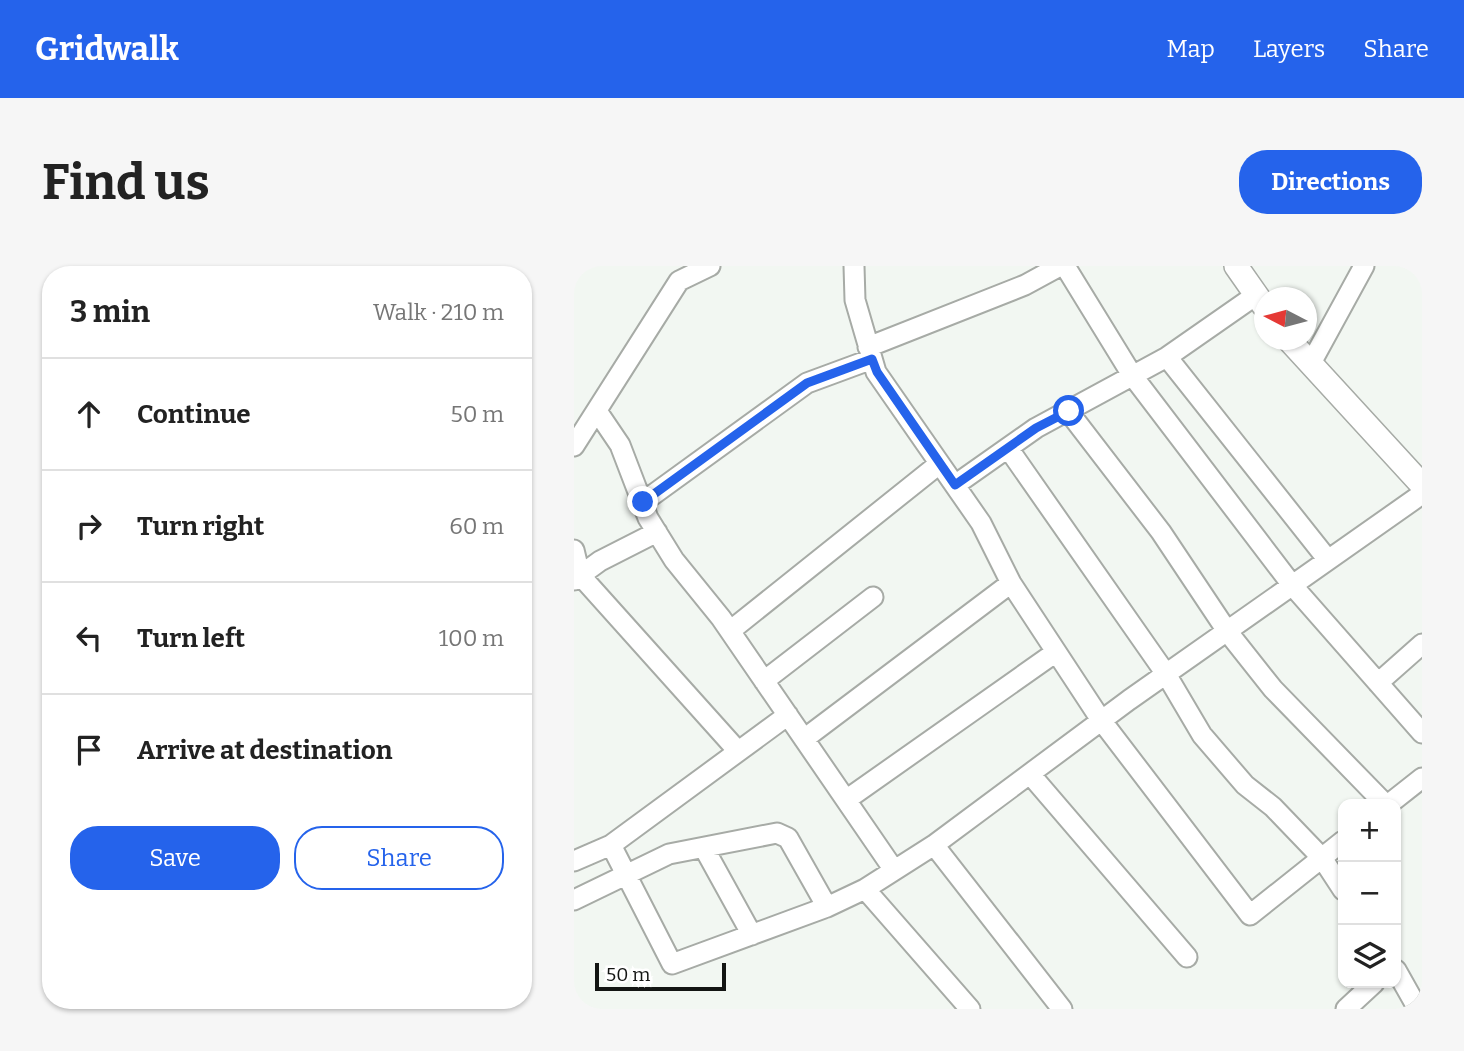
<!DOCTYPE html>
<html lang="en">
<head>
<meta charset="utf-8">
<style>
  body { margin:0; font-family:Bitter,serif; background:#f6f6f6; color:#222 }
  .controls { position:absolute; right:21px; bottom:21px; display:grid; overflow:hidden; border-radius:14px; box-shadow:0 2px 5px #0004 }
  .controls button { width:63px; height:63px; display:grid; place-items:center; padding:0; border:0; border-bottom:2px solid #e0e0e0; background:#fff; color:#222; font:35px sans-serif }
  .compass { position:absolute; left:680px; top:21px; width:63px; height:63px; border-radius:50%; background:#fff; box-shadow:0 2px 5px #0004; rotate:276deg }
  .scale { position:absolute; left:21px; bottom:18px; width:131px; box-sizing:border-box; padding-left:7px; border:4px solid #131513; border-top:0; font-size:19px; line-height:24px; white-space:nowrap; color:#131513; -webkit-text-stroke:5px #fff; paint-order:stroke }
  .stop { position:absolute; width:21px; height:21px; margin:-16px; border:5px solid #2563eb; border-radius:50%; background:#fff }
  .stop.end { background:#2563eb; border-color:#fff; box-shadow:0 2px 7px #0008 }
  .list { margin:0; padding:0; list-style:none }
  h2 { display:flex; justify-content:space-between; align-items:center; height:91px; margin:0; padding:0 28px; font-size:30px }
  h2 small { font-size:23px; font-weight:400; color:#767676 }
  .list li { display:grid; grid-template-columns:46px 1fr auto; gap:21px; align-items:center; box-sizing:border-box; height:112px; padding:0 28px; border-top:2px solid #e0e0e0 }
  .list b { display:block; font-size:26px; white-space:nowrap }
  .list em { font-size:23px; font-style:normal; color:#767676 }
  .actions { display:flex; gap:14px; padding:21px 28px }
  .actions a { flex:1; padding:16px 0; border:2px solid #2563eb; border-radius:28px; text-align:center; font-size:24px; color:#2563eb }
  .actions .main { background:#2563eb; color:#fff }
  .icon { flex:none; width:38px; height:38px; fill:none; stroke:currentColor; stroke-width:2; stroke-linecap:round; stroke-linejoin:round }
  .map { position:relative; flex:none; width:848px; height:743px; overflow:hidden; border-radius:28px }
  header { display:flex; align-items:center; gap:42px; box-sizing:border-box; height:98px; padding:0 35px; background:#2563eb; color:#fff }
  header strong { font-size:33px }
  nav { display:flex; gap:38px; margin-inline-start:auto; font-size:24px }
  .intro { display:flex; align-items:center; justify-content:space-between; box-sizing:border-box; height:168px; padding:0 42px }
  h1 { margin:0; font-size:49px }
  .button { padding:18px 32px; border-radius:28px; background:#2563eb; color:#fff; font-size:24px; font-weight:700 }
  main { display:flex; gap:42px; padding:0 42px }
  aside { flex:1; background:#fff; border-radius:28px; box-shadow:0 2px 5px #0004 }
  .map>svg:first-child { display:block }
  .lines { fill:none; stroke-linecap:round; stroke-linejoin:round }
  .minor-casing { stroke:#a7aba6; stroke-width:23 }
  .tertiary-casing { stroke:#a7aba6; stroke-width:26 }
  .minor { stroke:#fff; stroke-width:19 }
  .tertiary { stroke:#fff; stroke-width:23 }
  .route { stroke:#2563eb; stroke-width:9 }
</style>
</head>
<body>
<header>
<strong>Gridwalk</strong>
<nav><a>Map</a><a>Layers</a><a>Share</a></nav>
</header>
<div class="intro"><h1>Find us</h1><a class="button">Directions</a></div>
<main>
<aside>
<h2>3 min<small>Walk · 210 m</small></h2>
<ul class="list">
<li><svg class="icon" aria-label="ahead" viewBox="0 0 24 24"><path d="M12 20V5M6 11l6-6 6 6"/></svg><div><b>Continue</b></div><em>50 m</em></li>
<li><svg class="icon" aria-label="right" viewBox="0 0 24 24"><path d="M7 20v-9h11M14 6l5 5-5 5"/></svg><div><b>Turn right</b></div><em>60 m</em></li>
<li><svg class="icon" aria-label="left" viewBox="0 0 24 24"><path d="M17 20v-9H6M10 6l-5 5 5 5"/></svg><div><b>Turn left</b></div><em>100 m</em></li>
<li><svg class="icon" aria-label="arrive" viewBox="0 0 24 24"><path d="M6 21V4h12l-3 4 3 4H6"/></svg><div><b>Arrive at destination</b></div></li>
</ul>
<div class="actions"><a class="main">Save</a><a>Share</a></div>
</aside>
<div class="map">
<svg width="848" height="743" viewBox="0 0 848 743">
  <rect width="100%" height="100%" fill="#f2f7f2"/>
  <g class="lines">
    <g class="minor-casing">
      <path id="minor" d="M280 0 281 34 302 106 407 257 437 317 527 454 676 649 769 575
        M491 0 558 109 718 319 848 467
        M294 81 451 19 486 0
        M593 91 754 294
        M737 97 790 0
        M23 145 46 179 74 252 100 294 147 352 320 604
        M494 145 587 266 653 365 699 423 811 538
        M0 180 105 15 136 0
        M434 182 592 408 628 469 671 519 699 541 748 592 769 624
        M381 219 462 162 593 91 682 29
        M69 236 233 117 298 93
        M0 284 6 309 163 484
        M0 314 26 295 83 266
        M156 365 365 198
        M190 415 299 331
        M804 417 848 378
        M230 473 437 317
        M456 508 613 691
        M272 534 482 386
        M815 538 848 512
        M37 579 98 698 253 641 291 623 360 579 555 434 848 228
        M360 579 488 743
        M130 582 178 669
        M0 595 37 579 214 449
        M291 623 396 743
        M0 634 95 588 203 567 214 572 253 641
        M822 704 844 743
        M772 743 800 717"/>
    </g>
    <g class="tertiary-casing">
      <path id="tertiary" d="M662 0 690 40
        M715 74 848 219"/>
    </g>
    <use href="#minor" class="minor"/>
    <use href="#tertiary" class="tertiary"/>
  </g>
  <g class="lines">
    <path class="route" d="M69 236 233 117 298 93 303 106 381 219 462 162 495 145"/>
  </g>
</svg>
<div class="controls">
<button>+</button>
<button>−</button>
<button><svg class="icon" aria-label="layers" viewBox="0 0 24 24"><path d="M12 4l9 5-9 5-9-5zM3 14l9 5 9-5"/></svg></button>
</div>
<svg class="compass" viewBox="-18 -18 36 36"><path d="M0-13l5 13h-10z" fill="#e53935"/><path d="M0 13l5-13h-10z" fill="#767676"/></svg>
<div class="scale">50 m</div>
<div class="stop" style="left:495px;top:145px"></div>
<div class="stop end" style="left:69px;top:236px"></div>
</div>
</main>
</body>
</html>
